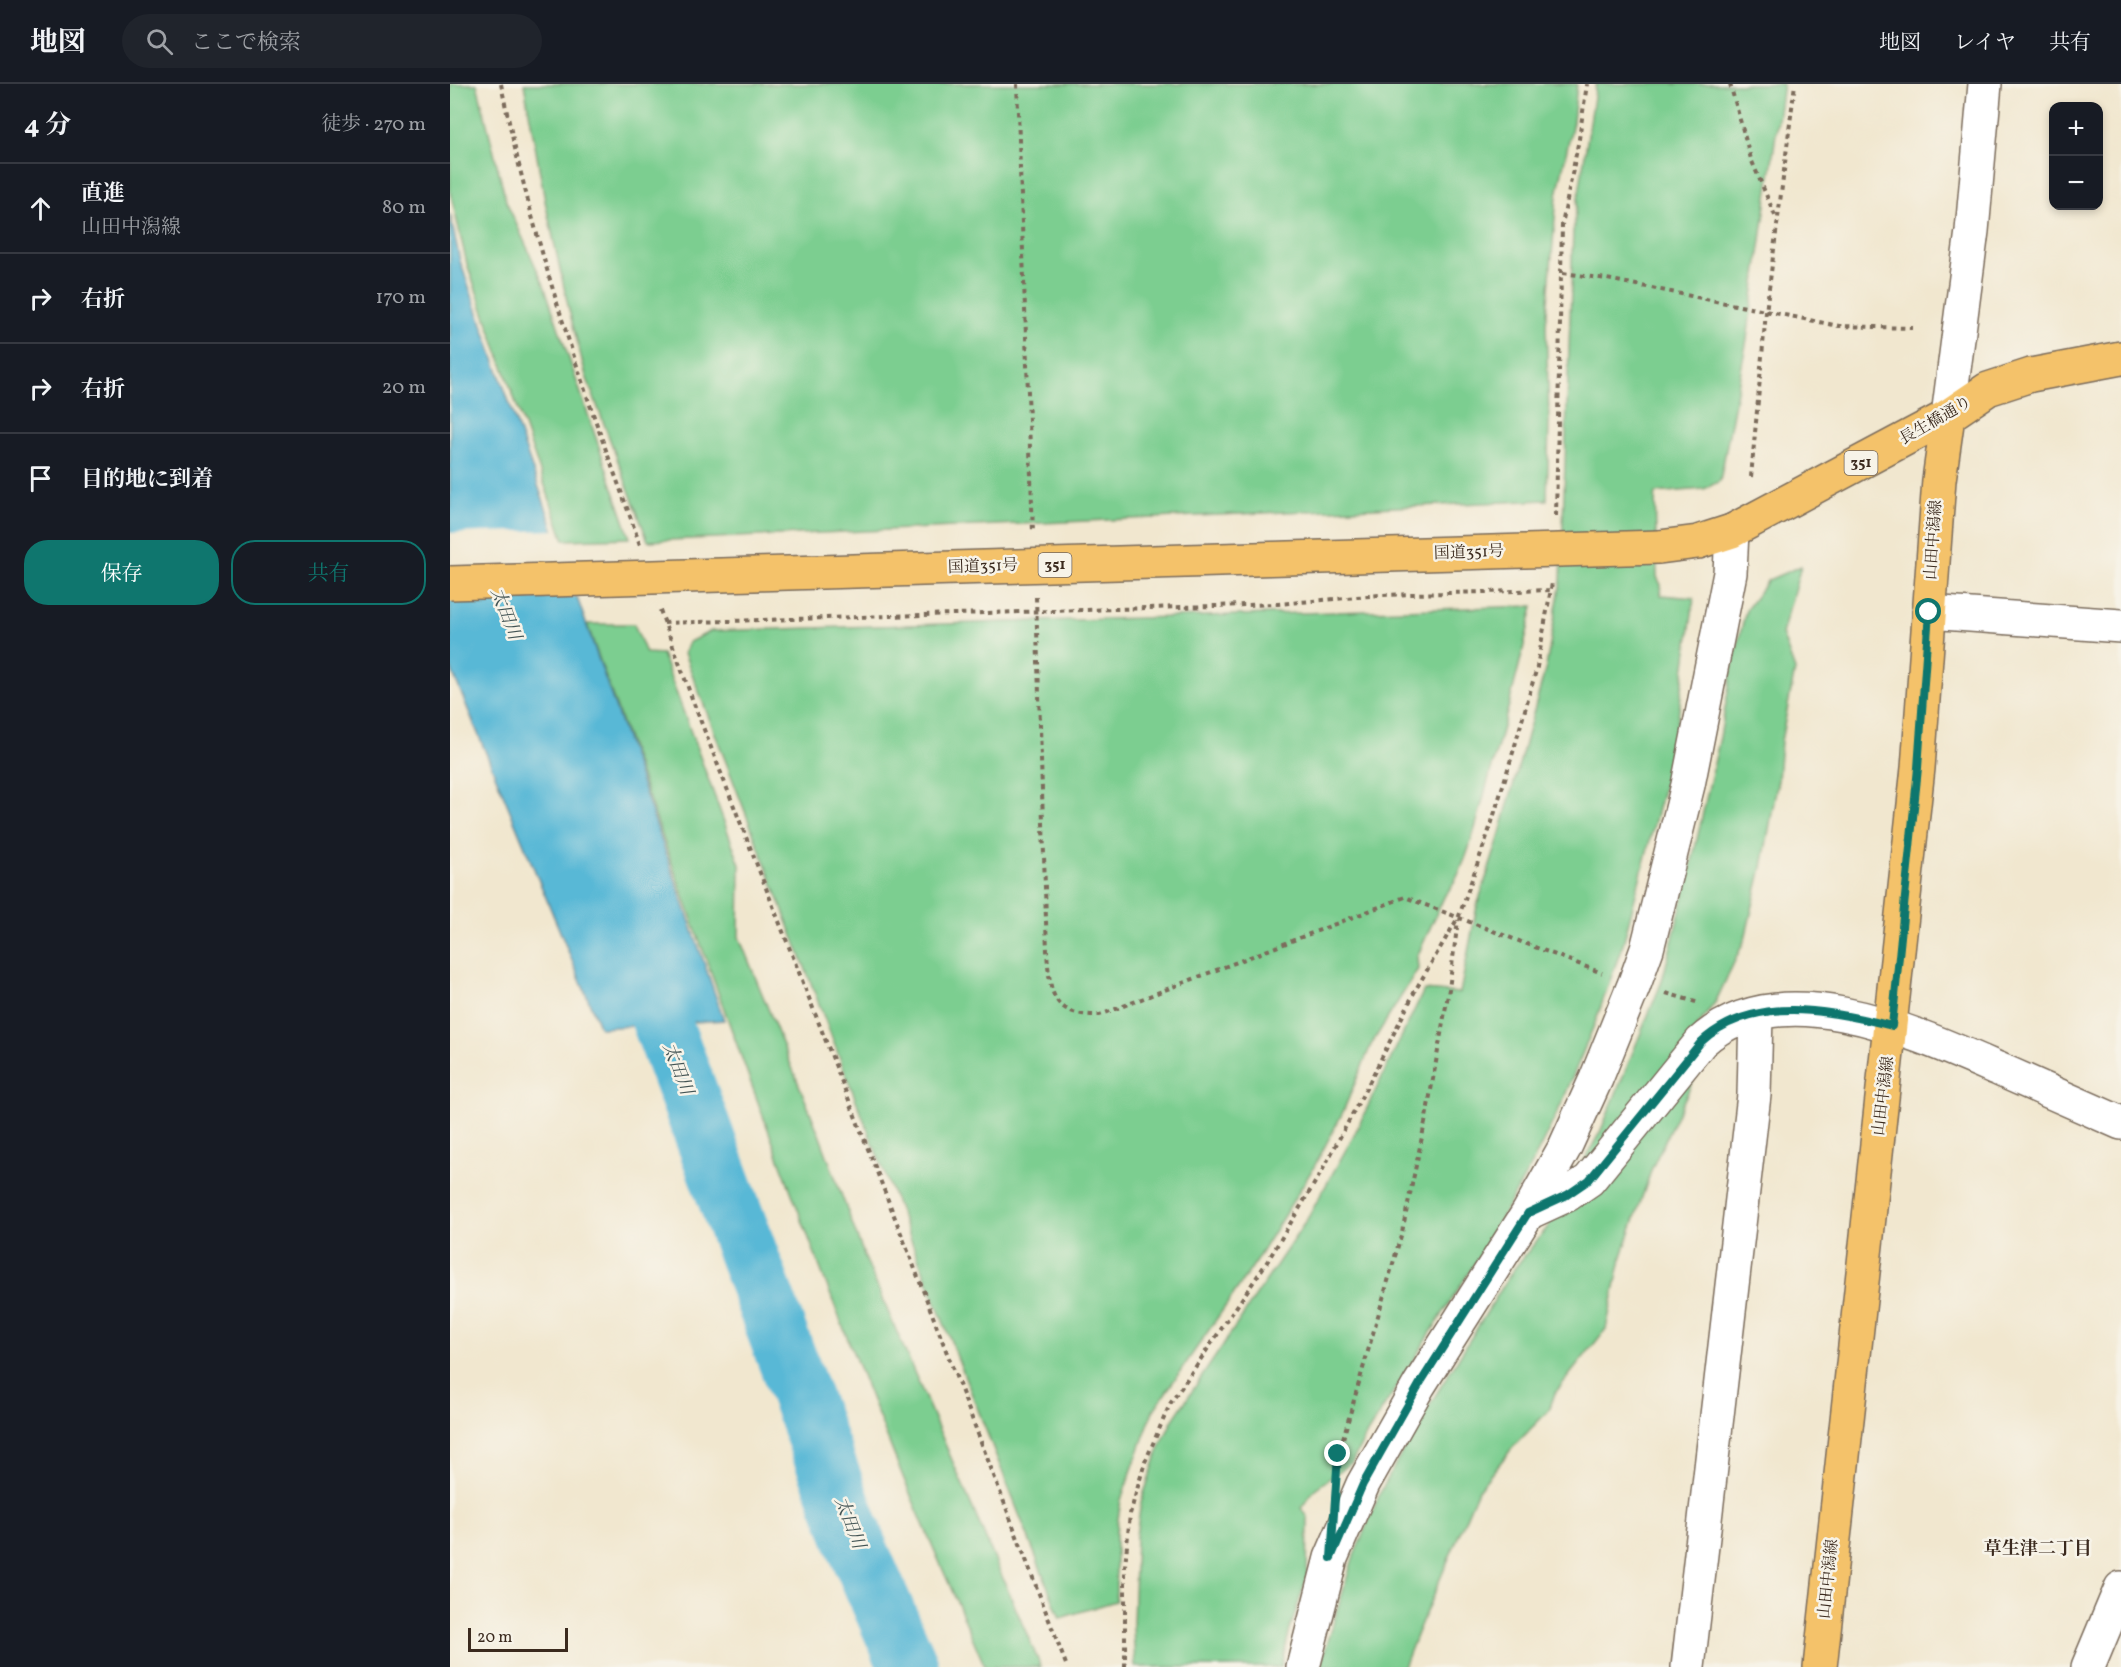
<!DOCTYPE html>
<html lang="ja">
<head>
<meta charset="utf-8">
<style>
  body { margin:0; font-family:Vollkorn,"Noto Serif JP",serif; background:#20242c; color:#f1f3f6 }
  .controls { position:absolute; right:18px; top:18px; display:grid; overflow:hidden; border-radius:12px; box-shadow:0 3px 9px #0003 }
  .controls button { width:54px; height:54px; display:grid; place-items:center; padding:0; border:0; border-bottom:2px solid #363941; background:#171b24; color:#f1f3f6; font:30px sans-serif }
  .scale { position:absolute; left:18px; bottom:15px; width:100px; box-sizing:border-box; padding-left:6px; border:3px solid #3b2a1e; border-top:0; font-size:16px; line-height:21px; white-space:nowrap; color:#3b2a1e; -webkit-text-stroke:4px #f7f3e8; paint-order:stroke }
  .stop { position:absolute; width:18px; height:18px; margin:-14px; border:4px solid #0f766e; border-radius:50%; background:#fff }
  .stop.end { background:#0f766e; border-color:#fff; box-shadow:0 2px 6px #0008 }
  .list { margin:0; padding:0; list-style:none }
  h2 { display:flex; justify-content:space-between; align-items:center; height:78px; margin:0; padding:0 24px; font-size:26px }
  h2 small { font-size:20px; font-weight:400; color:#9ea1a6 }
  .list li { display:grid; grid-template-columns:39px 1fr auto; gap:18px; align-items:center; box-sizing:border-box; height:90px; padding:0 24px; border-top:2px solid #363941 }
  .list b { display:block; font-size:22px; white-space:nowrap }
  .list p { margin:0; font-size:20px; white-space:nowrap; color:#9ea1a6 }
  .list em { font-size:20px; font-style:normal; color:#9ea1a6 }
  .actions { display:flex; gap:12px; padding:18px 24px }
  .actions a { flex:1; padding:14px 0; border:2px solid #0f766e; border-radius:24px; text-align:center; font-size:21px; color:#0f766e }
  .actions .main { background:#0f766e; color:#fff }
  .icon { flex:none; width:33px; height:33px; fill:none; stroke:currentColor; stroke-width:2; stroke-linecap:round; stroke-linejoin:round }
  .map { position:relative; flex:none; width:1671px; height:1583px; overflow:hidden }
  header { display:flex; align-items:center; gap:36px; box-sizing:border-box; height:84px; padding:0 30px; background:#171b24; border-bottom:2px solid #363941 }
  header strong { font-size:28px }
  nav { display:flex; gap:33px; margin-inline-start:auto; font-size:21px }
  .search { width:420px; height:54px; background:#20242c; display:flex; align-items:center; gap:15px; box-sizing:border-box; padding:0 21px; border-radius:33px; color:#9ea1a6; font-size:22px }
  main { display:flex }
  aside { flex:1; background:#171b24 }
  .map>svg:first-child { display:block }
  .green { fill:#7bce90; stroke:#5b7c57; stroke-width:1.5 }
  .water { fill:#58b8d6; stroke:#4a717a; stroke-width:1.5 }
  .pier { fill:#f1e7cf }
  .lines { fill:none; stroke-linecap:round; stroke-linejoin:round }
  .river { stroke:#58b8d6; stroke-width:60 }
  .minor-casing { stroke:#7b6c5c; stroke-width:36 }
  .major-casing { stroke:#7b6c5c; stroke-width:36 }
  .highway-casing { stroke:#7b6c5c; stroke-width:36 }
  .path { stroke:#7b6c5c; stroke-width:4; stroke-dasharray:4.5 4.5; stroke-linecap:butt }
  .minor { stroke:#fff; stroke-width:33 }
  .major { stroke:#f4c26a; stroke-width:33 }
  .highway { stroke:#f4c26a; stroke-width:33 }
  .highway-bridge-casing { stroke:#7b6c5c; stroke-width:36; stroke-linecap:butt }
  .highway-bridge { stroke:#f4c26a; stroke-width:33 }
  .route { stroke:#0f766e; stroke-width:8 }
  .labels { text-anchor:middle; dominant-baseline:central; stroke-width:5; stroke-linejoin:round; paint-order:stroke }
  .shield { fill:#f7f3e8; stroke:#73665b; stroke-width:1.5 }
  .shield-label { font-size:15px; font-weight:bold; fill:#3b2a1e }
  .street-label { font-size:16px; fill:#3b2a1e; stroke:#f7f3e8 }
  .water-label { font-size:18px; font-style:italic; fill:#455; stroke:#f7f3e8 }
  .neighbourhood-label { font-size:18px; font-weight:bold; fill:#3b2a1e; stroke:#f7f3e8 }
</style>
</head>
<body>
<header>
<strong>地図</strong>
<div class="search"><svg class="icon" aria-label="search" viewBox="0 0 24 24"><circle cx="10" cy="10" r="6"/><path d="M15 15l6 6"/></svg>ここで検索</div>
<nav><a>地図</a><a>レイヤ</a><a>共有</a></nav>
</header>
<main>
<aside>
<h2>4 分<small>徒歩 · 270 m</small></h2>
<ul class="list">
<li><svg class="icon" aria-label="ahead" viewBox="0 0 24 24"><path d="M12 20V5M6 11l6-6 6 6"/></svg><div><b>直進</b><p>山田中潟線</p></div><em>80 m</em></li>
<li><svg class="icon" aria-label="right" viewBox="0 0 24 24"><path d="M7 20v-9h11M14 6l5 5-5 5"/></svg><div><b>右折</b></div><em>170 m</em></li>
<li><svg class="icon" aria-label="right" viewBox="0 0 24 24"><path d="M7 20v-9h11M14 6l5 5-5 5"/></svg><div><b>右折</b></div><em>20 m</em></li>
<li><svg class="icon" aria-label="arrive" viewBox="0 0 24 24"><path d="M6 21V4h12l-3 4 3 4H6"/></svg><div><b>目的地に到着</b></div></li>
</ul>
<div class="actions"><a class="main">保存</a><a>共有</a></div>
</aside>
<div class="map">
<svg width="1671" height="1583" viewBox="0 0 1671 1583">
  <rect width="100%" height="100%" fill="#f7f3e8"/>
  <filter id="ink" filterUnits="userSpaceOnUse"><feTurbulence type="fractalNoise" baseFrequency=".0167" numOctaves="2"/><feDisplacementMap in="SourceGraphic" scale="12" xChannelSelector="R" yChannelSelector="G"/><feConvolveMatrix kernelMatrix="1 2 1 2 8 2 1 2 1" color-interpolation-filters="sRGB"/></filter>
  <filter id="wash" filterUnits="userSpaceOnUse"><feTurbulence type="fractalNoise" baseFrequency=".008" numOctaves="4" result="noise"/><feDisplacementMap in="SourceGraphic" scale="24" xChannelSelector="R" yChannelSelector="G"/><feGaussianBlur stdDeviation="1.35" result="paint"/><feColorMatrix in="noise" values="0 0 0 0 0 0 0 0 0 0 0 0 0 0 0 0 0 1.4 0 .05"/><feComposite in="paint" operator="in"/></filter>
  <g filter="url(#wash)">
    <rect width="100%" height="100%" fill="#f1e7cf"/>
    <path class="green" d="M0 0H27L56 117 94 201 180 454 114 456 17 180 0 107Z
      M74 0H1127L1123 38 1107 111 1096 241 1099 335 1097 416 198 457 136 292 119 226 95 117Z
      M1146 0H1333L1297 255 1270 397 1254 405 1205 409 1207 493 1211 501V511L1244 514 1224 663 1173 860 1145 939 1111 1021 1081 1082 1028 1174 918 1348 902 1378 865 1405 851 1424 858 1433 857 1493 840 1545 831 1583H685L683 1541 686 1452 691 1418 709 1365 722 1337 856 1137 904 1051 974 906 1010 909 1027 822 1047 760 1096 583 1111 497 1123 147Z
      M1351 482 1332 550 1345 586 1331 657 1328 696 1312 783 1295 855 1266 917 1247 943 1254 974 1202 1084 1171 1175 1156 1245 1105 1309 1099 1326 1064 1362 1028 1406 967 1549 954 1583H870L903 1474 931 1407 967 1341 1063 1186 1097 1144 1151 1046 1212 897 1238 795 1270 653 1283 579 1296 526 1318 496Z
      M1083 522C1070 582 1054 641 1037 700 1029 730 1016 788 995 811L967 873 968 885 921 961 892 1030 864 1083 801 1185 703 1327 671 1416 666 1448V1517L610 1534 409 1024 234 569 239 558 261 547Z
      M137 540H184L196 569 212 570 290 781 289 853 369 1050 415 1174 591 1583H535C503 1507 468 1432 438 1356 329 1088 234 813 137 540Z"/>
    <path class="water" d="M0 130 10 177 274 936 150 944 0 582Z"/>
    <path class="pier" d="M107 446 130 512 0 516V449Z"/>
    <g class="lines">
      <path class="river" d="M184 863 407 1463 459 1583"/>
    </g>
  </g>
  <g filter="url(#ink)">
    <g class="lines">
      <g class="minor-casing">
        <path id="minor" d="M1498 332 1522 147 1535 0
          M1479 528 1671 542
          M1078 1129 1117 1111 1139 1096 1251 958C1331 885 1470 951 1553 987 1593 1005 1632 1022 1671 1039
          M853 1583 881 1474 913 1400 969 1301 1078 1129 1115 1063 1146 995 1184 901 1197 865 1238 701 1280 489 1282 447
          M1238 1583 1304 1011 1306 930
          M1638 1583 1671 1504"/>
      </g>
      <g class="major-casing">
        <path id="major" d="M1370 1583 1468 684 1489 396 1498 332"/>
      </g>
      <g class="highway-casing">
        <path id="highway" d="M1209 463 1248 458 1282 447 1498 332 1538 305 1581 291 1671 274"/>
      </g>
      <path class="path" d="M51 0C71 100 99 198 131 294 149 350 171 405 190 461
        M567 0 583 449
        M1280 0 1301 75 1326 134
        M1113 189 1157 195 1389 242 1463 244
        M1301 393 1316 228 1345 0
        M1106 432 1112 141 1129 55 1137 0
        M586 513 597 868C600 909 601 932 650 931L955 813 1152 889
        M210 526 244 620 463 1180 617 1583
        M214 539 828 520 930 511 1102 506
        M1216 909 1249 919
        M888 1372 952 1148 976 1034 999 905 1008 836
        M675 1583V1482L680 1430 695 1378 720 1320 817 1178 872 1087 920 997 966 905 1009 832 1041 741 1064 665 1087 583 1102 499"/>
      <use href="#minor" class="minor"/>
      <use href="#major" class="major"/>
      <use href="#highway" class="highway"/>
      <g class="highway-bridge-casing">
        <path id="highway-bridge" d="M0 499 1209 463"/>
      </g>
      <use href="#highway-bridge" class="highway-bridge"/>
    </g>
  </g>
  <g class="lines" filter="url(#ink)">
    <path class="route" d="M888 1370 881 1474 913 1400 931 1368 969 1301 1078 1129 1117 1111 1139 1096 1251 958C1303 910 1380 926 1442 942L1468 684 1479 528"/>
  </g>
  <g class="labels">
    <g class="shield">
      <rect x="1394.5" y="367" width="33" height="24" rx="4.5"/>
      <rect x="588.5" y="469" width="33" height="24" rx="4.5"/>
    </g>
    <g class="shield-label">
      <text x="1411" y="379">351</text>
      <text x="605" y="481">351</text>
    </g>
    <g class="street-label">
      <text transform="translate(1486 337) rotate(-30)">長生橋通り</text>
      <text transform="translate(1484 456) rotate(-86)">山田中潟線</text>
      <text transform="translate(1019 469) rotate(-2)">国道351号</text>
      <text transform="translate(533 483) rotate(-2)">国道351号</text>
      <text transform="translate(1434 1012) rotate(-83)">山田中潟線</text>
      <text transform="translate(1379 1495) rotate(-84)">山田中潟線</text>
    </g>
    <g class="water-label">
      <text transform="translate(55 530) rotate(69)">太田川</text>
      <text transform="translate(227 985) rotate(69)">太田川</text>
      <text transform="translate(399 1439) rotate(69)">太田川</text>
    </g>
    <g class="neighbourhood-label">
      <text x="1588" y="1465">草生津二丁目</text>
    </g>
  </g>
</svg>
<div class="controls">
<button>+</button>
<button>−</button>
</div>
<div class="scale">20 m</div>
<div class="stop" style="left:1479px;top:528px"></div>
<div class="stop end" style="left:888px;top:1370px"></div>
</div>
</main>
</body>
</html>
